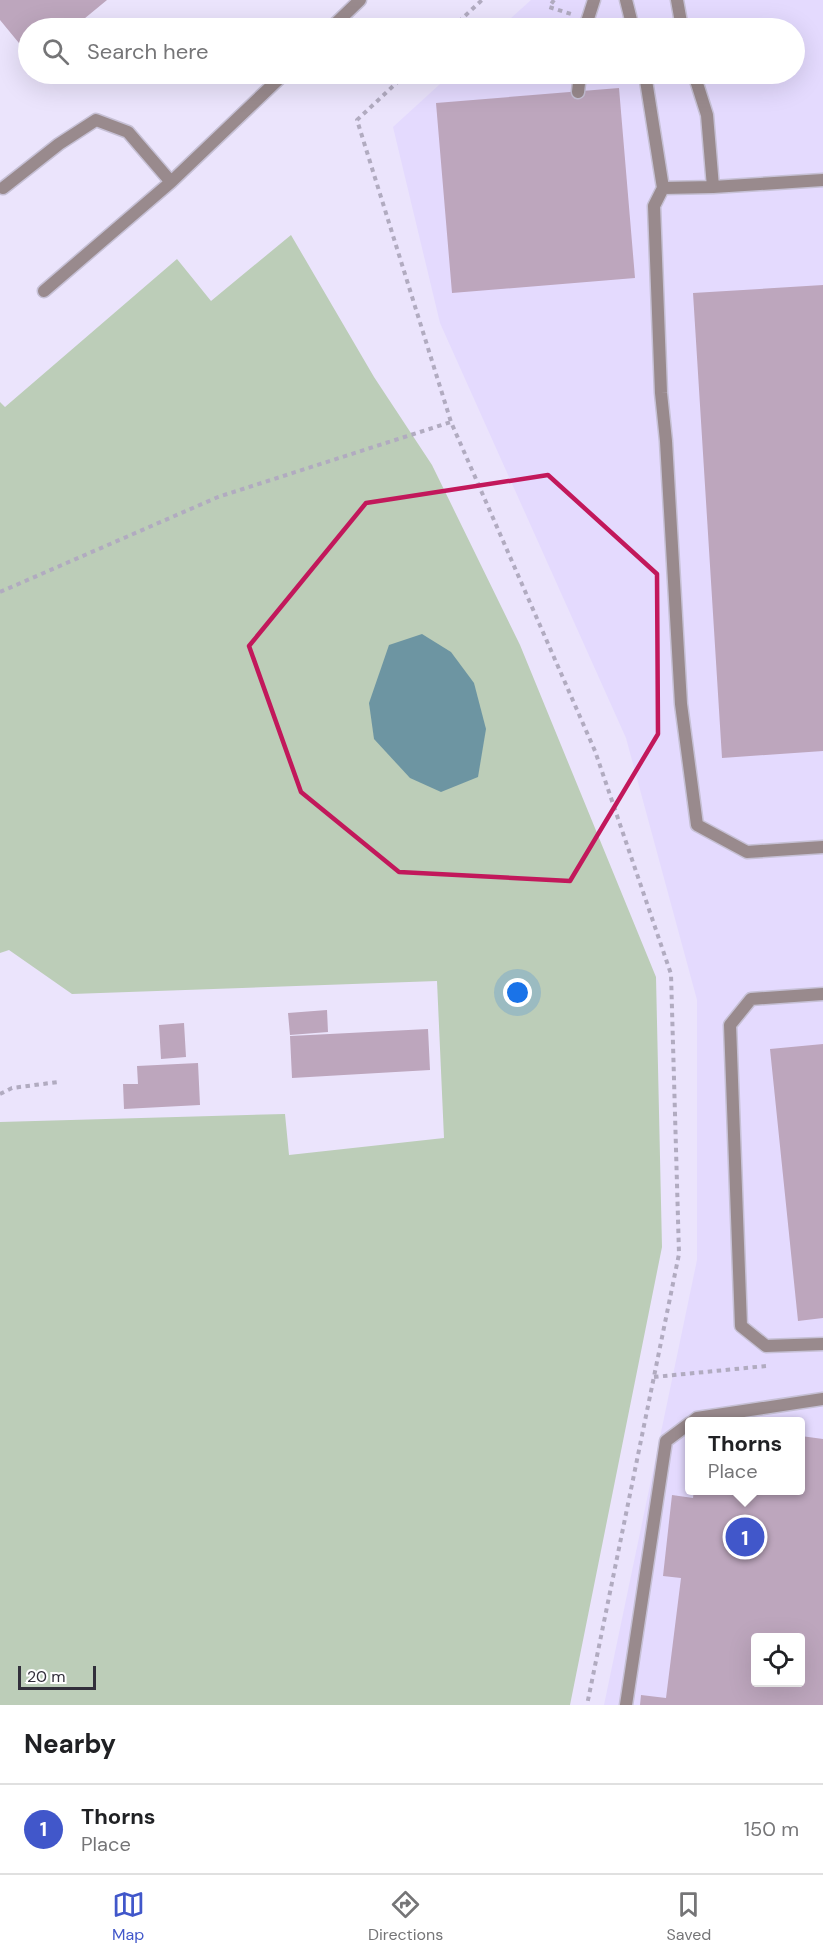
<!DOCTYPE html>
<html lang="en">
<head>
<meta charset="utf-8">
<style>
  body { margin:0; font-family:"DM Sans",sans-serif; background:#f2f2f2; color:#202124 }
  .controls { position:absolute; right:18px; bottom:18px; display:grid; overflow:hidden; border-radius:6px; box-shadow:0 6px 24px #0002 }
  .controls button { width:54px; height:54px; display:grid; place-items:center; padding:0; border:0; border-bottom:2px solid #e0e0e0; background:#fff; color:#202124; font:30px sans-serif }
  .scale { position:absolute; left:18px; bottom:15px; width:78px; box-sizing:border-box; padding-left:6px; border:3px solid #322f3b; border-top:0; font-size:16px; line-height:21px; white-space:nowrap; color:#322f3b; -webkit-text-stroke:4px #fff; paint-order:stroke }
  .you { position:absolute; left:518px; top:993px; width:21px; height:21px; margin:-15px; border:4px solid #fff; border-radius:50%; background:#1a73e8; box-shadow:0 0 0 9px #1a73e833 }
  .badge { display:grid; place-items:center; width:39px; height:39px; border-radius:50%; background:#4157ca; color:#fff; font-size:20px; font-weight:700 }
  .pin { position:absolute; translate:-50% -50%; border:3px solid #fff; box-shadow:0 2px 6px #0006 }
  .popup { position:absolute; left:685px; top:1417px; width:120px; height:78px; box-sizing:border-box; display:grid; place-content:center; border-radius:6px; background:#fff; filter:drop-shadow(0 2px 4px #0005); font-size:20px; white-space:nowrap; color:#757577 }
  .popup b { font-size:22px; color:#202124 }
  .popup::after { content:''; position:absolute; left:50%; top:100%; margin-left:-12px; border:12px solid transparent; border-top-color:#fff }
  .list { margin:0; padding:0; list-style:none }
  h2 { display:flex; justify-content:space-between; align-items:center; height:78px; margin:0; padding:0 24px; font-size:26px }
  h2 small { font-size:20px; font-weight:400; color:#757577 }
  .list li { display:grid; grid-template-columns:39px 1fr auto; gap:18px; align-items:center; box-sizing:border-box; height:90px; padding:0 24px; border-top:2px solid #e0e0e0 }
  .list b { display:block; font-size:22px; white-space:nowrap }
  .list p { margin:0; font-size:20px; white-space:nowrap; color:#757577 }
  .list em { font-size:20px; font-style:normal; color:#757577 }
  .icon { flex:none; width:33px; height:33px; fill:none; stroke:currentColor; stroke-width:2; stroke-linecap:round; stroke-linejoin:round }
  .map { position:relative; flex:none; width:823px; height:1705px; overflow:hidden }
  .search { position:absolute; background:#fff; box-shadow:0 6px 24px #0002; left:18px; right:18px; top:18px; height:66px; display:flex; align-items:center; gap:15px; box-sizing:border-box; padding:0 21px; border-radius:33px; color:#757577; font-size:22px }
  .sheet { height:168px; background:#fff }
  nav { display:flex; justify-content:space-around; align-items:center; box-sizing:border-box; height:84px; border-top:2px solid #e0e0e0; background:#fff; font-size:16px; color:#757577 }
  nav a { display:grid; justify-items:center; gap:3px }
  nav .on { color:#4157ca }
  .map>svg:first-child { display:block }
  .built { fill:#e4dafe; fill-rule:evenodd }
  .green { fill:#bccdb8 }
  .water { fill:#6d95a2 }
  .building { fill:#bda6bd; fill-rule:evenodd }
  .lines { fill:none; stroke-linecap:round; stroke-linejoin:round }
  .service-casing { stroke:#c6c0d5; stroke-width:15 }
  .path { stroke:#b1abc0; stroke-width:4; stroke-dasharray:4.5 4.5; stroke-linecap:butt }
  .service { stroke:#998a8d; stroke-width:12 }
  .marked { fill:none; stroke:#c2185b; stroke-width:4.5; stroke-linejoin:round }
</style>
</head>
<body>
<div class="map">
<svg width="823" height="1705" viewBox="0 0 823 1705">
  <rect width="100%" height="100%" fill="#ebe4fc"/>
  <path class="built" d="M531 0H823V1705H604L697 1260V1000L626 738 440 323 393 127 451 74H794V28H500ZM690 1422H801V1490H690ZM756 1638H800V1682H756Z"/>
  <path class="green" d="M291 235 374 377 432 465 520 645 656 977 662 1247 570 1705H0V1122L285 1114 289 1155 444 1138 437 981 72 994 9 950 0 953V402L5 407 177 259 211 301Z"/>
  <path class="water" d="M422 634 451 652 474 683 486 729 478 777 441 792 410 778 374 739 369 703 389 645Z"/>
  <path class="building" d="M0 0H107L73 28H28V54L0 20Z
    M619 88 635 278 452 293 436 103Z
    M823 285V751L722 758 693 293Z
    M327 1010 328 1032 290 1035 288 1013Z
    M184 1023 186 1057 161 1059 159 1025Z
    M428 1029 430 1070 292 1078 290 1036Z
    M823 1044V1318L798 1321 770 1049Z
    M198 1063 200 1105 124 1109 123 1084H138L137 1066Z
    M801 1436 823 1439V1705H640L641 1695 666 1698 681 1578 663 1576 672 1495 693 1498 694 1490H801ZM756 1638H800V1682H756Z"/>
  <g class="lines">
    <g class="service-casing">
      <path id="service" d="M626 0 633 28
        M677 0 682 28
        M331 28 360 0
        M585 28 594 0
        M645 74 663 188 713 187 707 115 694 74
        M578 92 580 74
        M713 187 823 180
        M3 188 59 144 96 120 128 132 171 182
        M663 188 654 206 661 393 666 441 681 704 697 825 747 852 823 847
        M44 291 171 182 284 74
        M823 994 751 999 730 1025 741 1326 766 1346 823 1344
        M692 1422 697 1418 823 1399
        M626 1705 666 1441 690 1423"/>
    </g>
    <path class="path" d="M554 0 549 7 571 14
      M452 28 482 0
      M406 74 357 120 451 422 595 751 671 974 679 1254 587 1705
      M0 592 218 497 451 422
      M0 1094 12 1088 58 1082
      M654 1377 766 1366"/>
    <use href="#service" class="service"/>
  </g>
  <path class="marked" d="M548 475 657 574 658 734 570 881 399 872 301 792 249 646 366 503Z"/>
</svg>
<div class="controls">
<button><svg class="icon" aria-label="locate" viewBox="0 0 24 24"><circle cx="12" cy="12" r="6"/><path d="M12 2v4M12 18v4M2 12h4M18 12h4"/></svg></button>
</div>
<div class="scale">20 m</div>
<div class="you"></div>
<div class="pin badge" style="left:745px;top:1537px">1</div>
<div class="popup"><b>Thorns</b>Place</div>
<div class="search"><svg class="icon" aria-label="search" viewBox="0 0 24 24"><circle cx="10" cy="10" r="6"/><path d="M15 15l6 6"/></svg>Search here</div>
</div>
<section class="sheet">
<h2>Nearby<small></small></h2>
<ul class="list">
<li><span class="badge">1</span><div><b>Thorns</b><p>Place</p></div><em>150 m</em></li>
</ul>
</section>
<nav>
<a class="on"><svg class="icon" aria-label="map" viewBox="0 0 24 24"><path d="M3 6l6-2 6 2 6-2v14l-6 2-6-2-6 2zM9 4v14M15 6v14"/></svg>Map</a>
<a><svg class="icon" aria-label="directions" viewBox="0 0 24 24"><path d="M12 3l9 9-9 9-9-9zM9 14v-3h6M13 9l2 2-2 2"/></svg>Directions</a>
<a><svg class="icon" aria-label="saved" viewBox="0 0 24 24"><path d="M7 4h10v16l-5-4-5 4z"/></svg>Saved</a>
</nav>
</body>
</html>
